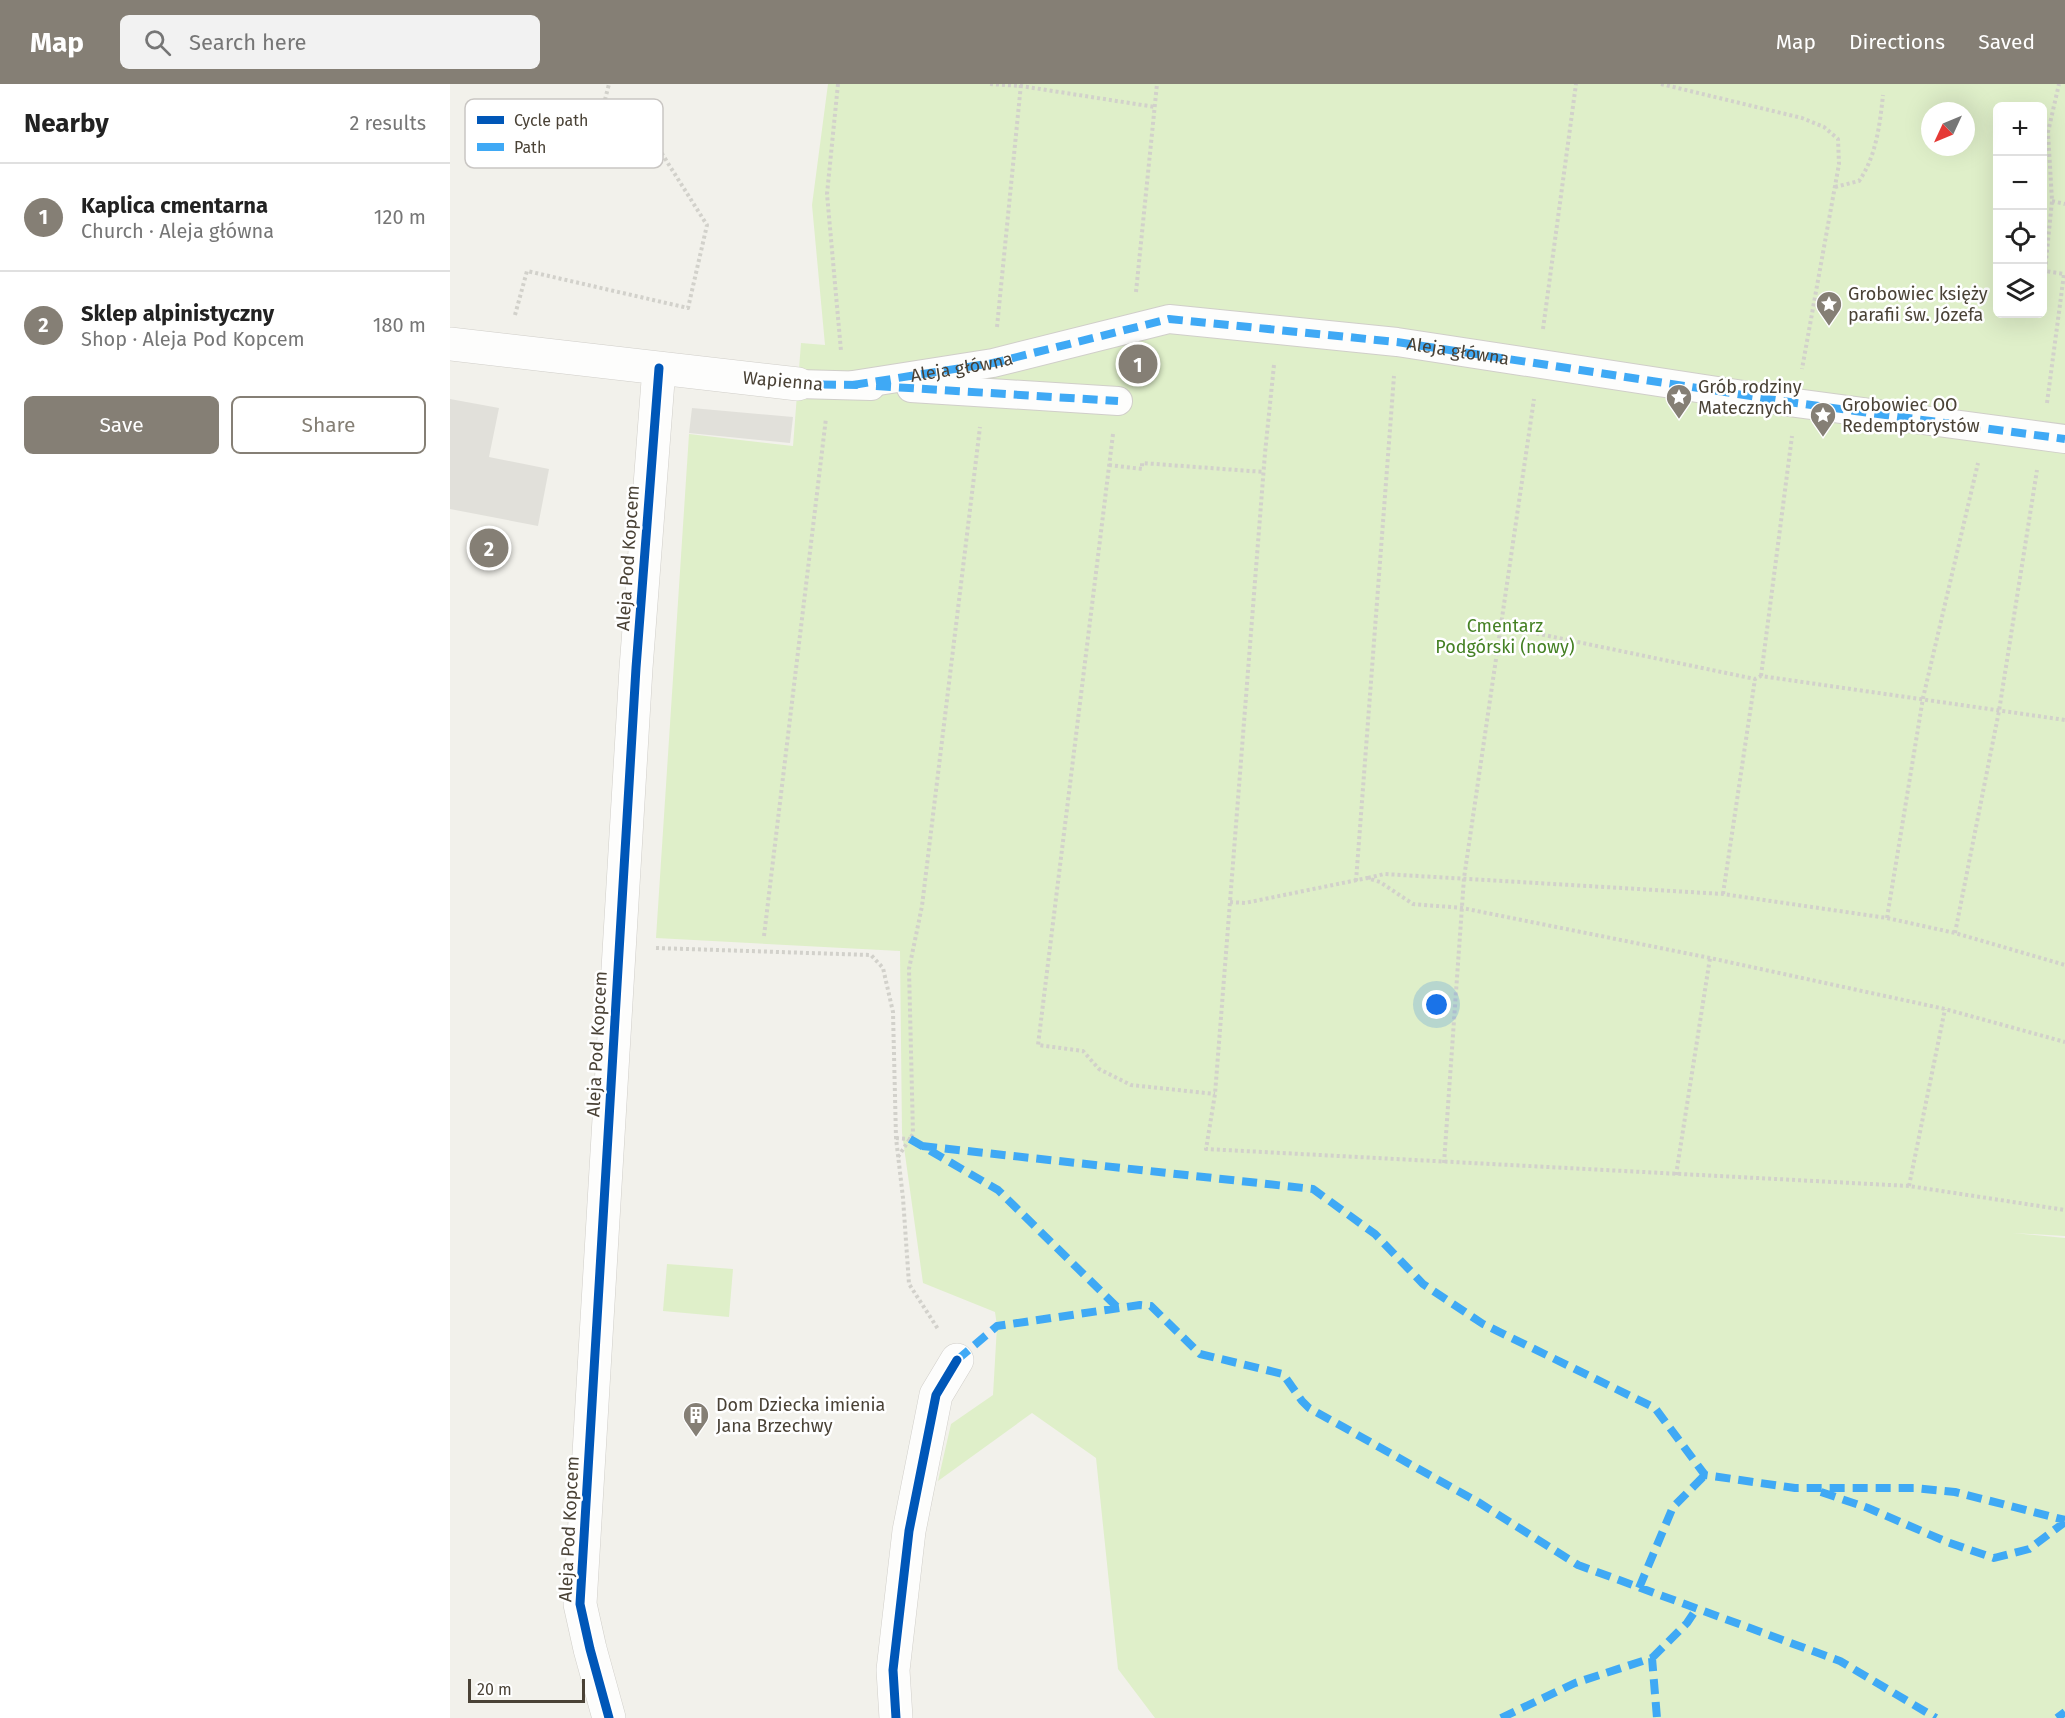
<!DOCTYPE html>
<html lang="en">
<head>
<meta charset="utf-8">
<style>
  body { margin:0; font-family:"Fira Sans",sans-serif; background:#f2f2f2; color:#222 }
  .controls { position:absolute; right:18px; top:18px; display:grid; overflow:hidden; border-radius:9px; box-shadow:0 6px 24px #0002 }
  .controls button { width:54px; height:54px; display:grid; place-items:center; padding:0; border:0; border-bottom:2px solid #e0e0e0; background:#fff; color:#222; font:30px sans-serif }
  .compass { position:absolute; left:1471px; top:18px; width:54px; height:54px; border-radius:50%; background:#fff; box-shadow:0 6px 24px #0002; rotate:226deg }
  .scale { position:absolute; left:18px; bottom:15px; width:117px; box-sizing:border-box; padding-left:6px; border:3px solid #4a4236; border-top:0; font-size:16px; line-height:21px; white-space:nowrap; color:#4a4236; -webkit-text-stroke:4px #fff; paint-order:stroke }
  .you { position:absolute; left:987px; top:921px; width:21px; height:21px; margin:-15px; border:4px solid #fff; border-radius:50%; background:#1a73e8; box-shadow:0 0 0 9px #1a73e833 }
  .badge { display:grid; place-items:center; width:39px; height:39px; border-radius:50%; background:#857f75; color:#fff; font-size:20px; font-weight:700 }
  .pin { position:absolute; translate:-50% -50%; border:3px solid #fff; box-shadow:0 2px 6px #0006 }
  .list { margin:0; padding:0; list-style:none }
  h2 { display:flex; justify-content:space-between; align-items:center; height:78px; margin:0; padding:0 24px; font-size:26px }
  h2 small { font-size:20px; font-weight:400; color:#767676 }
  .list li { display:grid; grid-template-columns:39px 1fr auto; gap:18px; align-items:center; box-sizing:border-box; height:108px; padding:0 24px; border-top:2px solid #e0e0e0 }
  .list b { display:block; font-size:22px; white-space:nowrap }
  .list p { margin:0; font-size:20px; white-space:nowrap; color:#767676 }
  .list em { font-size:20px; font-style:normal; color:#767676 }
  .actions { display:flex; gap:12px; padding:18px 24px }
  .actions a { flex:1; padding:14px 0; border:2px solid #857f75; border-radius:9px; text-align:center; font-size:21px; color:#857f75 }
  .actions .main { background:#857f75; color:#fff }
  .icon { flex:none; width:33px; height:33px; fill:none; stroke:currentColor; stroke-width:2; stroke-linecap:round; stroke-linejoin:round }
  .map { position:relative; flex:none; width:1615px; height:1634px; overflow:hidden }
  header { display:flex; align-items:center; gap:36px; box-sizing:border-box; height:84px; padding:0 30px; background:#857f75; color:#fff }
  header strong { font-size:28px }
  nav { display:flex; gap:33px; margin-inline-start:auto; font-size:21px }
  .search { width:420px; height:54px; background:#f2f2f2; display:flex; align-items:center; gap:15px; box-sizing:border-box; padding:0 21px; border-radius:9px; color:#767676; font-size:22px }
  main { display:flex }
  aside { flex:1; background:#fff }
  .map>svg:first-child { display:block }
  .green { fill:#dfefc9; fill-rule:evenodd }
  .parking { fill:#e1e0da }
  .lines { fill:none; stroke-linecap:round; stroke-linejoin:round }
  .pedestrian-casing { stroke:#d0cec9; stroke-width:30 }
  .minor-casing { stroke:#d0cec9; stroke-width:34 }
  .path { stroke:#d2d1cb; stroke-width:4; stroke-dasharray:3 3; stroke-linecap:butt }
  .pedestrian { stroke:#fdfdfc; stroke-width:28 }
  .minor { stroke:#fdfdfc; stroke-width:33 }
  .quiet { stroke:#3fa9f5; stroke-width:8; stroke-dasharray:15 8; stroke-linecap:butt }
  .cycleway-casing { stroke:#fff; stroke-width:13 }
  .cycleway { stroke:#0057b8; stroke-width:9 }
  .labels { text-anchor:middle; dominant-baseline:central; stroke-width:5; stroke-linejoin:round; paint-order:stroke }
  .poi-label { font-size:18px; fill:#4a4236; stroke:#fff; text-anchor:start }
  .street-label { font-size:18px; fill:#4a4236; stroke:#fff }
  .park-label { font-size:18px; fill:#458124; stroke:#fff }
  .key { fill:#fff; stroke:#c9c6c3; stroke-width:1.5 }
  .key-label { font-size:16px; fill:#4a4236 }
</style>
</head>
<body>
<header>
<strong>Map</strong>
<div class="search"><svg class="icon" aria-label="search" viewBox="0 0 24 24"><circle cx="10" cy="10" r="6"/><path d="M15 15l6 6"/></svg>Search here</div>
<nav><a>Map</a><a>Directions</a><a>Saved</a></nav>
</header>
<main>
<aside>
<h2>Nearby<small>2 results</small></h2>
<ul class="list">
<li><span class="badge">1</span><div><b>Kaplica cmentarna</b><p>Church · Aleja główna</p></div><em>120 m</em></li>
<li><span class="badge">2</span><div><b>Sklep alpinistyczny</b><p>Shop · Aleja Pod Kopcem</p></div><em>180 m</em></li>
</ul>
<div class="actions"><a class="main">Save</a><a>Share</a></div>
</aside>
<div class="map">
<svg width="1615" height="1634" viewBox="0 0 1615 1634">
  <rect width="100%" height="100%" fill="#f2f1eb"/>
  <path class="green" d="M378 0H1615V1152L1563 1149 1615 1154V1634H705L668 1585 646 1374 582 1329 488 1397 501 1340 543 1311 547 1242 545 1228 473 1199 452 1049 450 867 206 854 239 350 343 362 351 259 375 261 362 121ZM1548 22H1592V230H1548ZM1480 27H1516V63H1480Z
    M217 1180 283 1185 279 1233 213 1227Z"/>
  <path class="parking" d="M0 315 49 324 39 373 99 385 88 442 0 425Z
    M242 324 343 333 340 359 239 349Z"/>
  <g class="lines">
    <g class="pedestrian-casing">
      <g id="pedestrian">
        <path d="M348 300 421 302"/>
        <path id="s1" d="M403 301 543 279 719 235 947 258 1346 319 1615 355"/>
        <path d="M461 304 668 317"/>
      </g>
    </g>
    <g class="minor-casing">
      <path id="minor" d="M0 260 348 300
        M159 1634 140 1565 130 1520 186 584 209 284
        M446 1634 443 1586 459 1447 486 1311 507 1276"/>
    </g>
    <path class="path" d="M388 0 377 110 391 267
      M540 0 571 2 705 23
      M1211 0 1352 34 1374 43 1388 55 1389 80 1352 285
      M1385 103 1409 97C1426 73 1430 40 1433 11
      M1602 117 1615 120
      M686 208 707 0
      M65 231 77 187 238 224 257 141 202 54 150 35 159 0
      M547 243 571 0
      M1093 245 1126 0
      M824 281 815 369 765 1010 756 1065 1459 1102 1615 1126
      M1597 319 1614 190 1595 187 1602 117 1598 48 1609 0
      M663 350 588 961 633 967 649 985 681 1001 765 1010
      M659 381 692 385V379L814 388
      M1051 542 1305 595 1311 592 1615 636
      M1311 592 1342 352
      M918 794 934 790 1273 810 1437 834 1505 849 1615 881
      M906 797 944 292
      M1273 810 1305 595
      M780 818 795 819 917 794 930 798 963 820 1012 824 1260 874 1495 925 1615 958
      M1437 834 1473 614 1528 379
      M1505 849 1549 627 1587 386
      M314 852 376 334
      M206 864 421 871 433 884 443 928 446 1054 453 1114 459 1200 488 1245
      M446 1054 460 1055
      M448 1073 463 1050 459 885 472 822 530 343
      M994 1079 1014 794 1084 315
      M1226 1091 1260 874
      M1459 1102 1495 925"/>
    <use href="#pedestrian" class="pedestrian"/>
    <use href="#minor" class="minor"/>
    <path class="quiet" d="M348 300 408 301
      M403 301 543 279 719 235 947 258 1346 319 1615 355
      M426 302 668 317
      M460 1055 548 1106 668 1224
      M472 1062 863 1105 925 1150 973 1200 1033 1240 1205 1324 1255 1391 1345 1404H1464L1505 1408 1615 1436
      M507 1276 547 1242 690 1221 701 1222 750 1270 833 1290 852 1317 859 1324 1028 1418 1128 1481 1390 1577 1486 1634
      M1371 1408 1418 1424 1497 1458 1544 1474 1579 1465 1615 1438
      M1189 1504 1223 1423 1255 1391
      M1202 1574 1237 1539 1247 1524
      M1051 1634 1125 1599 1202 1574 1207 1634
      M1607 1634 1615 1628"/>
    <g class="cycleway-casing">
      <path id="cycleway" d="M159 1634 140 1565 130 1520 186 584 209 284
        M446 1634 443 1586 459 1447 486 1311 507 1276"/>
    </g>
    <use href="#cycleway" class="cycleway"/>
  </g>
  <defs>
    <g id="sight-pin" transform="scale(1.35)"><path d="M0 17L-7.5 6A9.5 9.5 0 1 1 7.5 6Z" fill="#857f75" stroke="#fff"/><path d="M0-6L1.8-2.2L6-1.7L2.9 1.2L3.7 5.4L0 3.3L-3.7 5.4L-2.9 1.2L-6-1.7L-1.8-2.2Z" fill="#fff"/></g>
    <g id="building-pin" transform="scale(1.35)"><path d="M0 17L-7.5 6A9.5 9.5 0 1 1 7.5 6Z" fill="#857f75" stroke="#fff"/><path d="M-4-6H4V6H1V3H-1V6H-4ZM-2.5-4.3h1.7v1.8h-1.7ZM.8-4.3h1.7v1.8H.8ZM-2.5-1h1.7V.8h-1.7ZM.8-1h1.7V.8H.8Z" fill="#fff"/></g>
  </defs>
  <g fill-rule="evenodd">
    <use href="#sight-pin" x="1379" y="220"/>
    <use href="#sight-pin" x="1229" y="313"/>
    <use href="#sight-pin" x="1373" y="331"/>
    <use href="#building-pin" x="246" y="1331"/>
  </g>
  <g class="labels">
    <g class="poi-label">
      <text x="1398" y="210">Grobowiec księży<tspan x="1398" dy="21">parafii św. Józefa</tspan></text>
      <text x="1248" y="303">Grób rodziny<tspan x="1248" dy="21">Matecznych</tspan></text>
      <text x="1392" y="321">Grobowiec OO<tspan x="1392" dy="21">Redemptorystów</tspan></text>
      <text x="266" y="1321">Dom Dziecka imienia<tspan x="266" dy="21">Jana Brzechwy</tspan></text>
    </g>
    <g class="street-label">
      <text stroke="none"><textPath href="#s1" startOffset="614">Aleja główna</textPath></text>
      <text stroke="none"><textPath href="#s1" startOffset="110">Aleja główna</textPath></text>
      <text transform="translate(333 297) rotate(5)">Wapienna</text>
      <text transform="translate(178 474) rotate(-86)">Aleja Pod Kopcem</text>
      <text transform="translate(147 960) rotate(-87)">Aleja Pod Kopcem</text>
      <text transform="translate(119 1445) rotate(-87)">Aleja Pod Kopcem</text>
    </g>
    <g class="park-label">
      <text x="1055" y="542">Cmentarz<tspan x="1055" dy="21">Podgórski (nowy)</tspan></text>
    </g>
  </g>
  <rect x="15" y="15" width="198" height="69" rx="9" class="key"/>
  <rect x="27" y="32" width="27" height="8" fill="#0057b8"/>
  <rect x="27" y="59" width="27" height="8" fill="#3fa9f5"/>
  <g class="key-label">
    <text x="64" y="42">Cycle path</text>
    <text x="64" y="69">Path</text>
  </g>
</svg>
<div class="controls">
<button>+</button>
<button>−</button>
<button><svg class="icon" aria-label="locate" viewBox="0 0 24 24"><circle cx="12" cy="12" r="6"/><path d="M12 2v4M12 18v4M2 12h4M18 12h4"/></svg></button>
<button><svg class="icon" aria-label="layers" viewBox="0 0 24 24"><path d="M12 4l9 5-9 5-9-5zM3 14l9 5 9-5"/></svg></button>
</div>
<svg class="compass" viewBox="-18 -18 36 36"><path d="M0-13l5 13h-10z" fill="#e53935"/><path d="M0 13l5-13h-10z" fill="#767676"/></svg>
<div class="scale">20 m</div>
<div class="you"></div>
<div class="pin badge" style="left:688px;top:280px">1</div>
<div class="pin badge" style="left:39px;top:464px">2</div>
</div>
</main>
</body>
</html>
